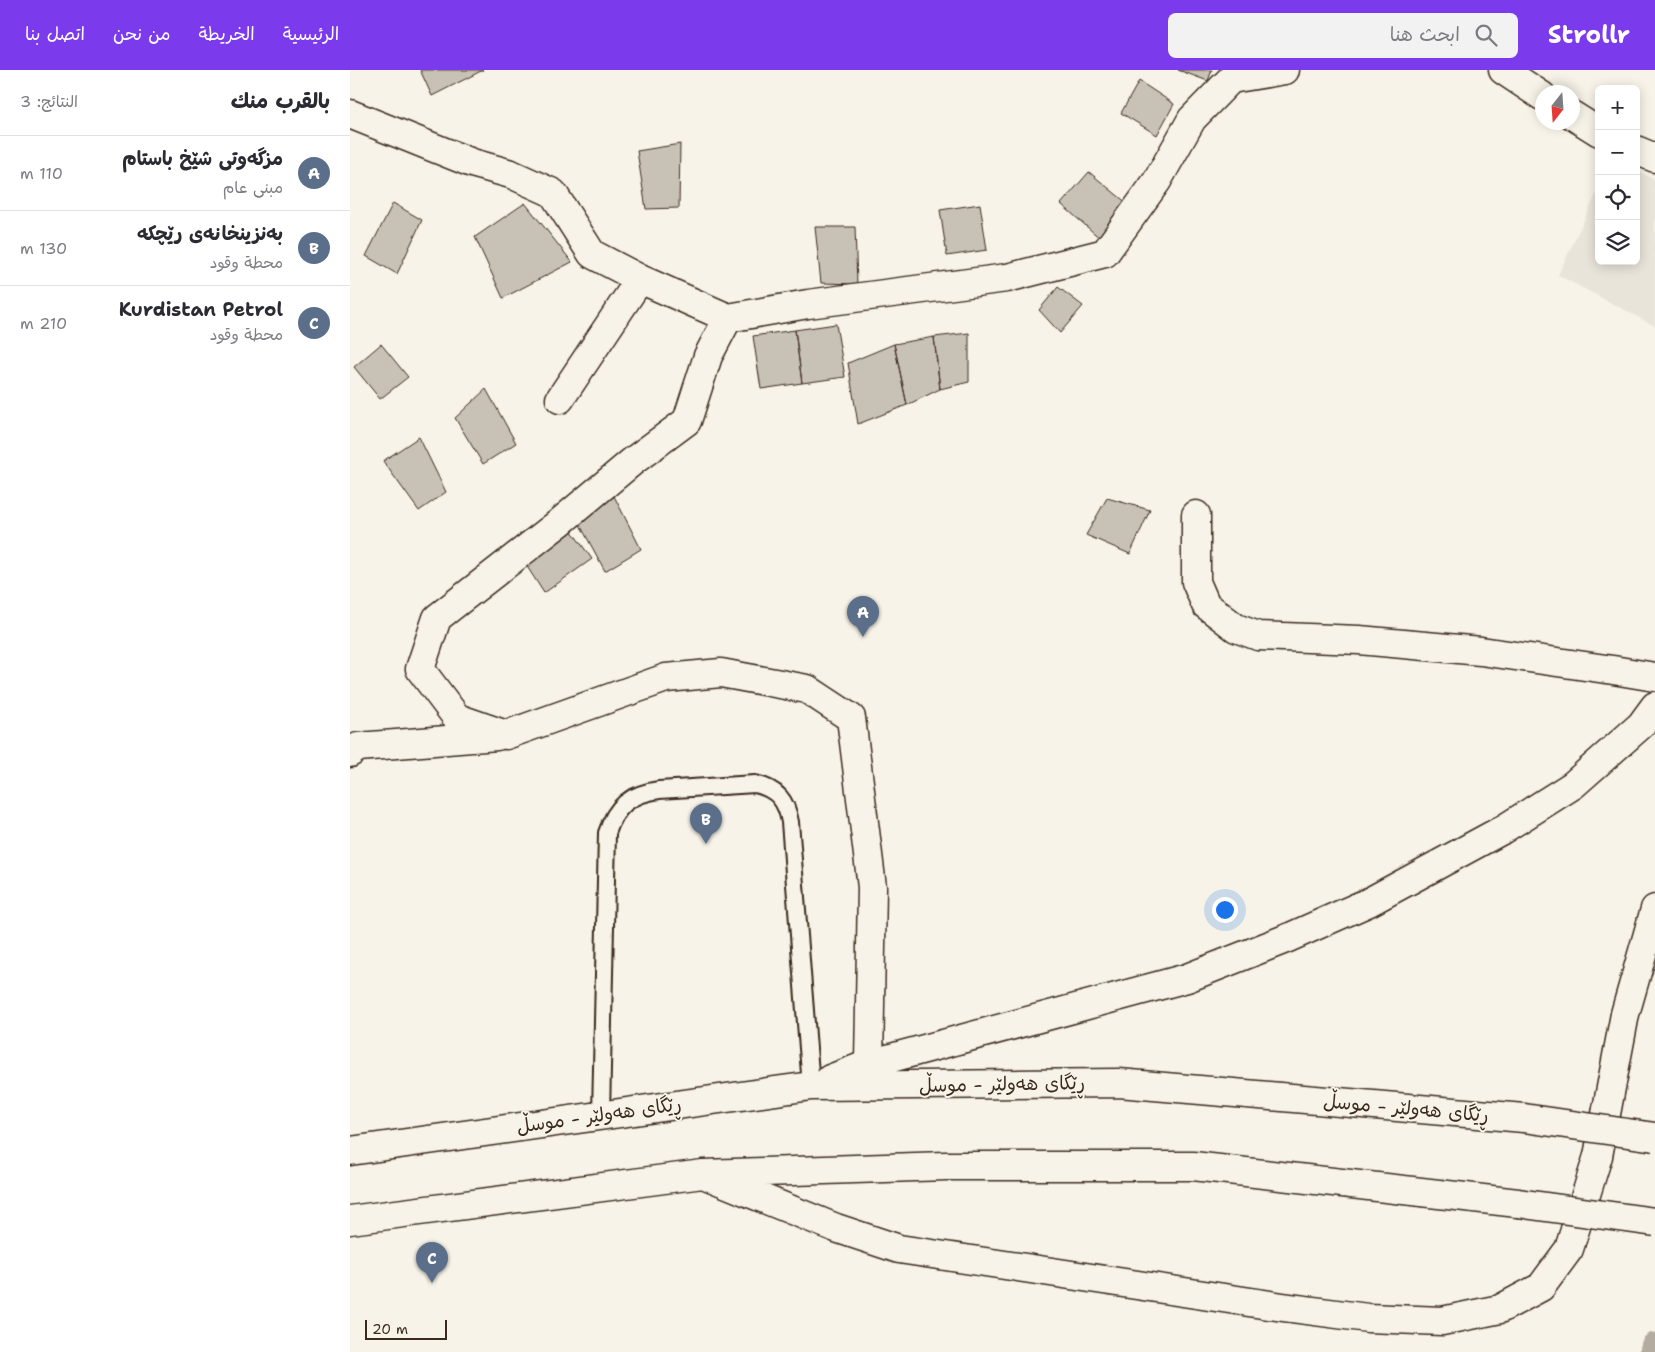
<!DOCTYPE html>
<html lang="ar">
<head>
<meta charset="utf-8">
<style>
  body { margin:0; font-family:"Shantell Sans","Playpen Sans Arabic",sans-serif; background:#f2f2f3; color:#2b2b33; direction:rtl }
  .controls { position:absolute; right:15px; top:15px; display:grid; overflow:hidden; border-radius:8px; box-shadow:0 2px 12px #0003 }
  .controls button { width:45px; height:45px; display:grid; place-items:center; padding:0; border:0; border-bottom:1px solid #e1e1e2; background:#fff; color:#2b2b33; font:25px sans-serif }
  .compass { position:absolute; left:1185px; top:15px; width:45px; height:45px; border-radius:50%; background:#fff; box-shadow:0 2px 12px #0003; rotate:197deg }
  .scale { position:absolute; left:15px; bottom:12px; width:82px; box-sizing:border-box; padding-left:5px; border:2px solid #3b2a1e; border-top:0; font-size:14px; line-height:18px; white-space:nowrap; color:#3b2a1e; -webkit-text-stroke:4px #f7f3e8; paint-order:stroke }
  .you { position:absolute; left:874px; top:839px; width:18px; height:18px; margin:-12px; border:4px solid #fff; border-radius:50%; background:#1a73e8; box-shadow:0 0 0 8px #1a73e833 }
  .badge { display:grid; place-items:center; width:32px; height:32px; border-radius:50%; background:#7c3aed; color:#fff; font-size:16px; font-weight:700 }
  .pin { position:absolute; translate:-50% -41px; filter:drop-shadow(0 1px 2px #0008) }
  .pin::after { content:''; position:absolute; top:26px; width:18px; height:15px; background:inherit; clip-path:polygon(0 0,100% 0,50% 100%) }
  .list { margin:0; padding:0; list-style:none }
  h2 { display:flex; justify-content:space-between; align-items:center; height:65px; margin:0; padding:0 20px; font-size:21px }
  h2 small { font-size:16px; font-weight:400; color:#7c7c81 }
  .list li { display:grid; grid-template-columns:32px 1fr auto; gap:15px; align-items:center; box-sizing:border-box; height:75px; padding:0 20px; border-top:1px solid #e1e1e2 }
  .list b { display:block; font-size:19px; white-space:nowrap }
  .list p { margin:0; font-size:16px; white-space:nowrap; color:#7c7c81 }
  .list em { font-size:16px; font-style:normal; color:#7c7c81 }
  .icon { flex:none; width:28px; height:28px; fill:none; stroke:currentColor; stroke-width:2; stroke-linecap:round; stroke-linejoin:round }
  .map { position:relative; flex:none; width:1305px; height:1282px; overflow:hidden; direction:ltr }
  header { display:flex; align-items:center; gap:30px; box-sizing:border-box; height:70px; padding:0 25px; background:#7c3aed; color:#fff }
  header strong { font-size:24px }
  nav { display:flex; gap:28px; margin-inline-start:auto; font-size:18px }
  .search { width:350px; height:45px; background:#f2f2f3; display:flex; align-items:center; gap:12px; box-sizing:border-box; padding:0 18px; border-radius:8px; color:#7c7c81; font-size:19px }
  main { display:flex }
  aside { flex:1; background:#fff }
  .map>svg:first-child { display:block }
  .built { fill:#e9e4d9 }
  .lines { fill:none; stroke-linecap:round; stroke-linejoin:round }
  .canal { stroke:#b4aca0; stroke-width:29 }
  .building { fill:#c8c1b6; stroke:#3b2a1e }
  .service-casing { stroke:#3b2a1e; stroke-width:20 }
  .minor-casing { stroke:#3b2a1e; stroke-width:31 }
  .trunk-casing { stroke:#3b2a1e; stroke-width:31 }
  .service { stroke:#f7f3e8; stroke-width:16 }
  .minor { stroke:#f7f3e8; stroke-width:28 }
  .trunk { stroke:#f7f3e8; stroke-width:28 }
  .trunk-bridge-casing { stroke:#3b2a1e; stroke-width:31; stroke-linecap:butt }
  .trunk-bridge { stroke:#f7f3e8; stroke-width:28 }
  .labels { text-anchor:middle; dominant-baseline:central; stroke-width:4; stroke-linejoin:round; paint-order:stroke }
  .street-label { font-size:19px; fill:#3b2a1e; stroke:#f7f3e8 }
</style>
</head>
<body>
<header>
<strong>Strollr</strong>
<div class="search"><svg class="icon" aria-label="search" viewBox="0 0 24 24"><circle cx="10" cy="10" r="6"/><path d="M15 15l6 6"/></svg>ابحث هنا</div>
<nav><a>الرئيسية</a><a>الخريطة</a><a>من نحن</a><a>اتصل بنا</a></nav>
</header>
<main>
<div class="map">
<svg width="1305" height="1282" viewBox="0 0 1305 1282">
  <rect width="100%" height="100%" fill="#f7f3e8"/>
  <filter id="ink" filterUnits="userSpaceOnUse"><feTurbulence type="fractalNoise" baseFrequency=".02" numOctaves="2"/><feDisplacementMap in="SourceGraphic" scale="10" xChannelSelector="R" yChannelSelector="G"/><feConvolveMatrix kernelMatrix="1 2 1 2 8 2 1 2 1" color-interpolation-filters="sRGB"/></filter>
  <g filter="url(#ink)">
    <path class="built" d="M1286 100 1305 110V256L1208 205 1249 118V191H1286Z"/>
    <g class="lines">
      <path class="canal" d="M1304 1282 1305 1277"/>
    </g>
    <path class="building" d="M70 0H133L82 26Z
      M828 0H862L858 11Z
      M789 11 824 34 807 65 771 43Z
      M330 74 329 138 296 139 287 81Z
      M739 102 778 134 752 170 711 134Z
      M43 133 72 150 47 204 16 186Z
      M175 133 222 192 153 228 125 167Z
      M630 134 637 180 597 186 590 140Z
      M465 157H505L507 214 471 213Z
      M708 217 733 236 710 263 689 240Z
      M486 254 495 307 452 313 445 260Z
      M445 260 452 313 411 319 403 266Z
      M619 263V312L590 319 584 267Z
      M584 267 590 319 557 335 544 274Z
      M31 274 58 307 30 329 4 297Z
      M544 274 557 335 508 354 498 293Z
      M136 319 166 373 133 394 105 348Z
      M69 367 96 422 69 441 33 391Z
      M264 426 291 479 255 501 229 453Z
      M757 428 800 440 780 484 736 465Z
      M221 460 242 489 194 523 176 495Z"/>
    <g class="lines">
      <g class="service-casing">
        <path id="service" d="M251 1045 257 763C266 736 280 724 309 720L405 714C427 719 436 730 440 752L461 1016"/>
      </g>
      <g class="minor-casing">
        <path id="minor" d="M1153 0 1192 26
          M0 44 122 93 161 104 203 123 242 184 290 209 378 248
          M1222 45 1249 62
          M1286 80 1305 88
          M210 329 290 209
          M846 445V512L856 535 886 558 908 566 1009 570 1131 581 1263 600 1305 607
          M0 683 8 677 147 666
          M519 994 522 817 501 648 457 619 371 603 316 608 156 665 107 648 70 599 87 548 209 453 283 391 337 351 358 286 378 248 458 234 657 208 755 183 807 111 842 49 881 9 935 0"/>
      </g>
      <g class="trunk-casing">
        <path id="trunk" d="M480 1009 519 994 837 908 938 868 1019 832 1152 760 1223 715 1291 655 1305 636
          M0 1081 461 1016 769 1013 1174 1048
          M353 1104 486 1158 549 1179 933 1237 1018 1248 1092 1251 1150 1239 1191 1217 1219 1179 1248 1086 1275 944 1305 839
          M0 1150 353 1104 596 1096H843L1168 1133"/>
      </g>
      <use href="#service" class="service"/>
      <use href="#minor" class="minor"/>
      <use href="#trunk" class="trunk"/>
      <g class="trunk-bridge-casing">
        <path id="trunk-bridge" d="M1174 1048 1305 1067
          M1168 1133 1305 1152"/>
      </g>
      <use href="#trunk-bridge" class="trunk-bridge"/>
    </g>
  </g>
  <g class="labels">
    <g class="street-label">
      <text transform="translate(652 1014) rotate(-1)">ڕێگای هەولێر - موسڵ</text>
      <text transform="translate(1056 1038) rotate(5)">ڕێگای هەولێر - موسڵ</text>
      <text transform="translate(249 1045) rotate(-8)">ڕێگای هەولێر - موسڵ</text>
    </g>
  </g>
</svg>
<div class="controls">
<button>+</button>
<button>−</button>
<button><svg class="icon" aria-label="locate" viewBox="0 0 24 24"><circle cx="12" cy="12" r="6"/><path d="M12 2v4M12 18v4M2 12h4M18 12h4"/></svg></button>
<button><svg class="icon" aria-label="layers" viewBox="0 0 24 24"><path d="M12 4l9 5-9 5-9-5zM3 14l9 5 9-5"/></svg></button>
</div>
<svg class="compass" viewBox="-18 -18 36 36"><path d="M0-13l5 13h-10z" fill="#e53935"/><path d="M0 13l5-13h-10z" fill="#7c7c81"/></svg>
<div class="scale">20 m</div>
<div class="you"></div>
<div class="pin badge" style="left:513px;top:567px;background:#5c6f8a">A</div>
<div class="pin badge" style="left:356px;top:774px;background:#5c6f8a">B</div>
<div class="pin badge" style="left:82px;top:1213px;background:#5c6f8a">C</div>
</div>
<aside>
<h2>بالقرب منك<small>النتائج: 3</small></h2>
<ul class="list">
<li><span class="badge" style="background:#5c6f8a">A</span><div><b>مزگەوتی شێخ باستام</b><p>مبنى عام</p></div><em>110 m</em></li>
<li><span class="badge" style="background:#5c6f8a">B</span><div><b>بەنزینخانەی رێچکە</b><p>محطة وقود</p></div><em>130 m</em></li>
<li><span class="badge" style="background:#5c6f8a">C</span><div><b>Kurdistan Petrol</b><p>محطة وقود</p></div><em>210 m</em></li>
</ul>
</aside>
</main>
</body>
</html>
